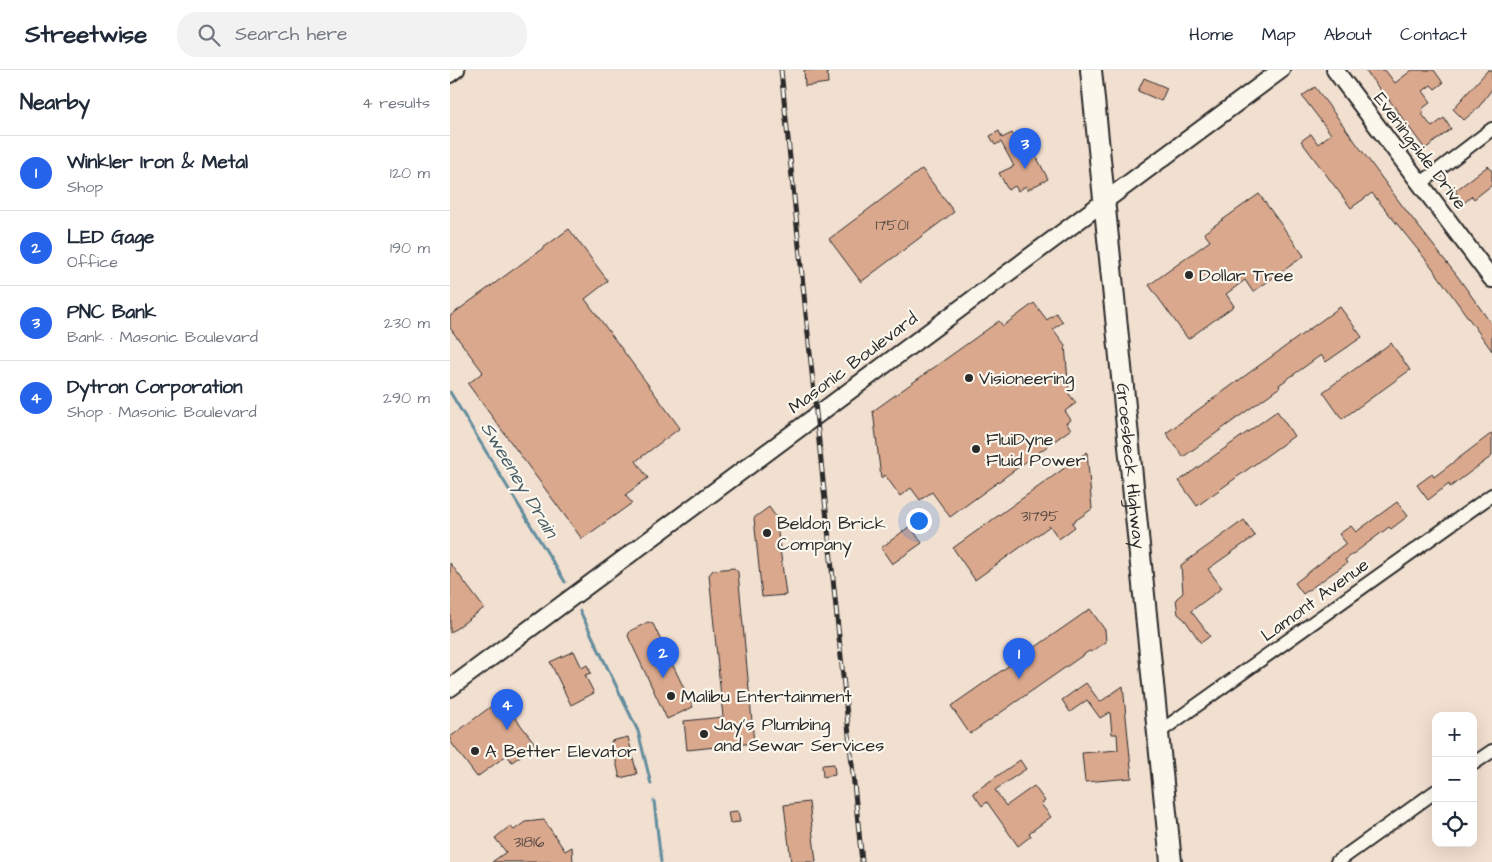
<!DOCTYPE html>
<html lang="en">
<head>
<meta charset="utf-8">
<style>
  body { margin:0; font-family:"Architects Daughter",sans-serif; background:#f2f2f3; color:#1f2937 }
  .controls { position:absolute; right:15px; bottom:15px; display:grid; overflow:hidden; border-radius:10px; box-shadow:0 5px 20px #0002 }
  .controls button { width:45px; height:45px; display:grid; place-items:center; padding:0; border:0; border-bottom:1px solid #e0e1e3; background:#fff; color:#1f2937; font:25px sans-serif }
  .you { position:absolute; left:468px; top:450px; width:18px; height:18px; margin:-12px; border:4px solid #fff; border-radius:50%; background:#1a73e8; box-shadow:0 0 0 8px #1a73e833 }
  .badge { display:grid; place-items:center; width:32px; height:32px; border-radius:50%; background:#2563eb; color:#fff; font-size:16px; font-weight:700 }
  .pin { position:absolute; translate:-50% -41px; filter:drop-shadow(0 1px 2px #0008) }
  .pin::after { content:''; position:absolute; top:26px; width:18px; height:15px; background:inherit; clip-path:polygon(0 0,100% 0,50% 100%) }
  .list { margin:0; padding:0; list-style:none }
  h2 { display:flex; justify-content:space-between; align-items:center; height:65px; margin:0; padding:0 20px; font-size:21px }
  h2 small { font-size:16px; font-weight:400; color:#747a83 }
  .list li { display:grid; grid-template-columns:32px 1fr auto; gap:15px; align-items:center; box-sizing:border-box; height:75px; padding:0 20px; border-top:1px solid #e0e1e3 }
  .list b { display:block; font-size:19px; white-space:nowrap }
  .list p { margin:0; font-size:16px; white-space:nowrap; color:#747a83 }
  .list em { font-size:16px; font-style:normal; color:#747a83 }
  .icon { flex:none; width:28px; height:28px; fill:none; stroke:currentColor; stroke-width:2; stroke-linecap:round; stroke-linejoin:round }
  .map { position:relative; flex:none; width:1042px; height:792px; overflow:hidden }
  header { display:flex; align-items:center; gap:30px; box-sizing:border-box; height:70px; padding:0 25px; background:#fff; border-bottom:1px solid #e0e1e3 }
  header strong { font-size:24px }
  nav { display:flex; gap:28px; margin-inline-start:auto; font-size:18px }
  .search { width:350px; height:45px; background:#f2f2f3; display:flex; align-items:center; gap:12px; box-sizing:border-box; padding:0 18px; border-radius:20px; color:#747a83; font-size:19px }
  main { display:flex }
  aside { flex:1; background:#fff }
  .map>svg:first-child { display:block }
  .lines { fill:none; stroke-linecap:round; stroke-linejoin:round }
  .stream { stroke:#648d9e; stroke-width:3 }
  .building { fill:#daa88d; stroke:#2b2b2b }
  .minor-casing { stroke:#2b2b2b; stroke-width:16 }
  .tertiary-casing { stroke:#2b2b2b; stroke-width:20 }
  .primary-casing { stroke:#2b2b2b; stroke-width:24 }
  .minor { stroke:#fbf7ec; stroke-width:12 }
  .tertiary { stroke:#fbf7ec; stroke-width:16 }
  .primary { stroke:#fbf7ec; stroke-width:20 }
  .rail-casing { stroke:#2b2b2b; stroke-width:5 }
  .rail { stroke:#fbf7ec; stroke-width:3; stroke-dasharray:9; stroke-linecap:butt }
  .poi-dot { fill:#2b2b2b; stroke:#fbf7ec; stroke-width:2 }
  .labels { text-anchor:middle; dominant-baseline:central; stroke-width:4.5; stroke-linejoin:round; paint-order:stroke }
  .number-label { font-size:15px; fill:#574a44 }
  .street-label { font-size:18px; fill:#2b2b2b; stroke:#fbf7ec }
  .poi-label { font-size:18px; fill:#2b2b2b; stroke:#fbf7ec; text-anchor:start }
  .water-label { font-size:19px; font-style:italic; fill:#485c65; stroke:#fbf7ec }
</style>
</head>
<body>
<header>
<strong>Streetwise</strong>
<div class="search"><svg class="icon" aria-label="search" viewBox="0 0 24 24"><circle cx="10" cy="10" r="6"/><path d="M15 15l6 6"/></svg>Search here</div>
<nav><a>Home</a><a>Map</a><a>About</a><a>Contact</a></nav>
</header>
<main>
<aside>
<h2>Nearby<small>4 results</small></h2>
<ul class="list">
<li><span class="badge">1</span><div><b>Winkler Iron &amp; Metal</b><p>Shop</p></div><em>120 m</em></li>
<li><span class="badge">2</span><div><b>LED Gage</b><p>Office</p></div><em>190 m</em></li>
<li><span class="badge">3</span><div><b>PNC Bank</b><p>Bank · Masonic Boulevard</p></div><em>230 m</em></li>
<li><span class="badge">4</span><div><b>Dytron Corporation</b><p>Shop · Masonic Boulevard</p></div><em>290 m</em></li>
</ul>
</aside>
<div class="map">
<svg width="1042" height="792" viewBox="0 0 1042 792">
  <rect width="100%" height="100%" fill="#f1dfd0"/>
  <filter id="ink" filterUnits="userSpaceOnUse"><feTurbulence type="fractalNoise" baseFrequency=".02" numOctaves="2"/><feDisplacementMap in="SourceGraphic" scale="10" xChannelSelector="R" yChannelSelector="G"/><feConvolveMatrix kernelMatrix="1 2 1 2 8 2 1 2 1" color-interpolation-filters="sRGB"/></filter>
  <g filter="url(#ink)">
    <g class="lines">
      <path class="stream" d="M0 322 115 512
        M130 541 188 661 201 714
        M204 731 211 792"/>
    </g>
    <path class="building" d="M354 0H377L378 13 355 16Z
      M915 0H935L945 13 962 0H984L993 13 985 19 981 15 973 21 981 32 972 39 974 43 972 44 982 57 994 48 1001 59 975 79 932 20 931 21Z
      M1038 0H1042V19L1028 38 1014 50 1003 39Z
      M694 8 717 18 711 31 688 21Z
      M865 17 951 134 1008 207 1042 255V281L981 196 922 123 901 138 851 71 861 64 868 74 881 64 852 26Z
      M549 61 552 68 562 63 576 89 585 84 598 109 577 120 576 116 568 121 565 116 558 120 549 103 564 96 551 72 545 75 540 66Z
      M1038 96 1042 101V115L1024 129 1022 126 1014 133 1005 121Z
      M472 99 504 142 411 212 379 169Z
      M809 124 854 186 803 222 795 210 776 224 784 236 738 269 699 215 760 171 754 163Z
      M119 159 158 211 135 229 230 358 186 391 198 408 175 425 182 433 132 469 18 314 33 302 0 258V246Z
      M584 233 597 250 606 243 613 252 603 259 615 275 619 324 626 333 615 341 621 350 616 353 621 359 500 447 482 422 470 430 461 418 450 426 435 405 431 408 423 341 549 251 553 256Z
      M890 237 912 267 876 292 871 285 829 315 830 317 733 387 716 363Z
      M941 273 960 300 892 349 873 322Z
      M827 341 844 366 747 436 729 411Z
      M1042 363V386L1000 417 999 414 978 430 967 415 982 404 984 407Z
      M637 382 642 439 622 453 625 457 609 469 600 456 525 510 503 478Z
      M947 432 958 446 941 459 939 457 895 490 897 493 853 524 845 513 896 473 889 464 901 456 906 462Z
      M319 437 326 447 336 525 312 527 304 448Z
      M794 450 805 466 758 499 772 518 741 541 760 566 751 573 735 550 728 544 726 529 733 523 731 495Z
      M460 456 472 473 442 494 431 478Z
      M0 493 34 538 0 563Z
      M284 498 288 502 304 673 237 680 234 651 273 647 259 505 263 500Z
      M640 539 655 560 656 572 641 582 639 581 520 664 501 636Z
      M198 552 203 554 243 637 217 649 178 566 180 561Z
      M124 581 132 598 137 595 141 603 135 605 144 623 121 635 100 592Z
      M636 613 650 632 673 616 682 708 635 712 632 683 668 680 667 664H662L660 642 650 648 637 630 620 642 612 630Z
      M51 629 86 675 62 692 57 685 27 707 0 671V667Z
      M178 667 187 704 170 708 161 671Z
      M570 690 576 699 545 720 556 736 584 716 595 731 591 734 601 747 579 763 581 766 568 776 537 732 532 736 523 723Z
      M384 694 385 705 373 707 372 695Z
      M359 732 366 792H341L334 735Z
      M288 741 290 752 280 753 278 742Z
      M94 750 115 781 122 777 123 792H42L56 782 45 768 60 756 64 760 75 752Z"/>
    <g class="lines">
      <g class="minor-casing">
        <path id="minor" d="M0 6 8 0
          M970 114 1042 59
          M708 663 1042 425
          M1023 694 1042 681
          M887 792 986 721"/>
      </g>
      <g class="tertiary-casing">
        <path id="tertiary" d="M885 0 1042 209
          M0 618 831 0"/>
      </g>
      <g class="primary-casing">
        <g id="primary">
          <path id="s1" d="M641 0 721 792"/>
        </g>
      </g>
      <use href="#minor" class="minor"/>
      <use href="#tertiary" class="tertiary"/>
      <use href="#primary" class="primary"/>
      <g class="rail-casing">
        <path id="rail" d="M331 0 412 792"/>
      </g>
      <use href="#rail" class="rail"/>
    </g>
  </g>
  <g class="poi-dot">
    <circle cx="739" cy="205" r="5"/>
    <circle cx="519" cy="308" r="5"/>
    <circle cx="526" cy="379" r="5"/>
    <circle cx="317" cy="463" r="5"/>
    <circle cx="221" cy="626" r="5"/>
    <circle cx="254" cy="664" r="5"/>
    <circle cx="25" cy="681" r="5"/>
  </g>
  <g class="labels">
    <g class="number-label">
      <text x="442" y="155">17501</text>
      <text x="590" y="446">31795</text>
      <text x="79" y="772">31816</text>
    </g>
    <g class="street-label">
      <text transform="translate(970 81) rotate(53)">Eveningside Drive</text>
      <text transform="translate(403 293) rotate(-37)">Masonic Boulevard</text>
      <text stroke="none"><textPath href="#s1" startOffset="398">Groesbeck Highway</textPath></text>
      <text transform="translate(865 530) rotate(-36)">Lamont Avenue</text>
    </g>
    <g class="poi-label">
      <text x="749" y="205">Dollar Tree</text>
      <text x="529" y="308">Visioneering</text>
      <text x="536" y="369">FluiDyne<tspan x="536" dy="21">Fluid Power</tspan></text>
      <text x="327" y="453">Beldon Brick<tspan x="327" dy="21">Company</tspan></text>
      <text x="231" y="626">Malibu Entertainment</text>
      <text x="264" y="654">Jay's Plumbing<tspan x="264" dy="21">and Sewar Services</tspan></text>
      <text x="35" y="681">A Better Elevator</text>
    </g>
    <g class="water-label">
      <text transform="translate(69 410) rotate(59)">Sweeney Drain</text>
    </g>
  </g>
</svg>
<div class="controls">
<button>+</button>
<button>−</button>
<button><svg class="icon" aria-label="locate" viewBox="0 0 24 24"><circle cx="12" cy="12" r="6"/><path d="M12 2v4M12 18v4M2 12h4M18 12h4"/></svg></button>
</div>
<div class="you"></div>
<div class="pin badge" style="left:569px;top:609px">1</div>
<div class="pin badge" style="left:213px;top:608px">2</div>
<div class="pin badge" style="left:575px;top:99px">3</div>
<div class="pin badge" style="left:57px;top:660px">4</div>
</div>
</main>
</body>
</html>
